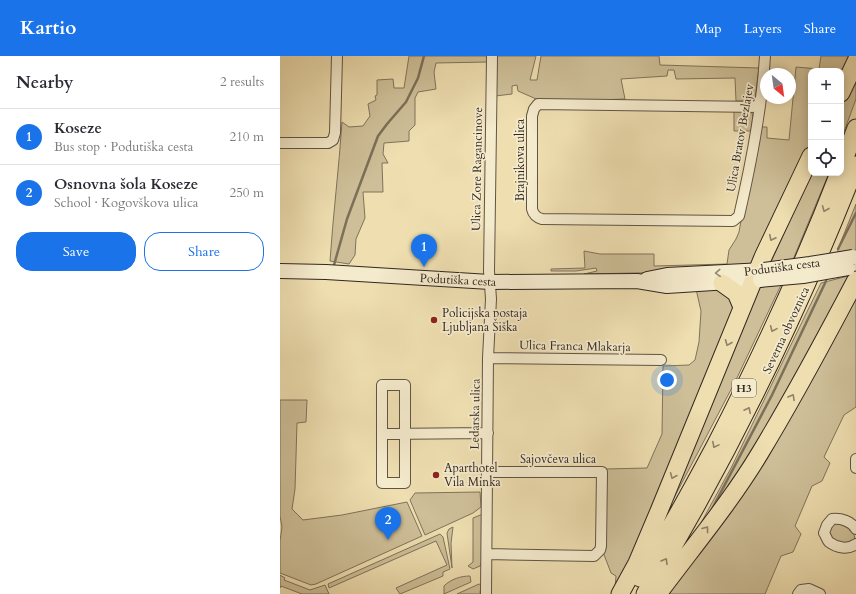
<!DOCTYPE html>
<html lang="en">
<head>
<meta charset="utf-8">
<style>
  body { margin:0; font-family:Cardo,serif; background:#f7f7f7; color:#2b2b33 }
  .controls { position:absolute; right:12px; top:12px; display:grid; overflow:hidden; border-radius:8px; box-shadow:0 2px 10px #0003 }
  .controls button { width:36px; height:36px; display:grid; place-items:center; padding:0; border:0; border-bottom:1px solid #e1e1e2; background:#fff; color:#2b2b33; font:20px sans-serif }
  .compass { position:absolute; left:480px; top:12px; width:36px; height:36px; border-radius:50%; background:#fff; box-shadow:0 2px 10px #0003; rotate:151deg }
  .you { position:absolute; left:387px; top:324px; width:14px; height:14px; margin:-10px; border:3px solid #fff; border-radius:50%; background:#1a73e8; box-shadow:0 0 0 6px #1a73e833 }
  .badge { display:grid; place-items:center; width:26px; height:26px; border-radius:50%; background:#1a73e8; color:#fff; font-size:13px; font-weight:700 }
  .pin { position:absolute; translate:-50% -33px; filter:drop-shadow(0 1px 2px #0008) }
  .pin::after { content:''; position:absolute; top:21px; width:14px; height:12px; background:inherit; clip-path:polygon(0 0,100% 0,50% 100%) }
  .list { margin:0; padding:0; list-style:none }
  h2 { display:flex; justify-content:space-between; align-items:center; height:52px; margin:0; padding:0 16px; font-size:17px }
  h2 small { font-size:13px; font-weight:400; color:#7c7c81 }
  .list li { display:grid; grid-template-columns:26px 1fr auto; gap:12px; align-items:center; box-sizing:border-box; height:56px; padding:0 16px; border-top:1px solid #e1e1e2 }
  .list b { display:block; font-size:15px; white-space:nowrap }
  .list p { margin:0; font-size:13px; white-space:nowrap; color:#7c7c81 }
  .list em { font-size:13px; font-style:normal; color:#7c7c81 }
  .actions { display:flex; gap:8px; padding:12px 16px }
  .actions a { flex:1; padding:9px 0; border:1px solid #1a73e8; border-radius:16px; text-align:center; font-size:14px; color:#1a73e8 }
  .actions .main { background:#1a73e8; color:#fff }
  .icon { flex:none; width:22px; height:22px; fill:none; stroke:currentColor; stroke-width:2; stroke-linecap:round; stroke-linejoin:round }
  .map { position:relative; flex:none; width:576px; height:538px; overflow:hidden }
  header { display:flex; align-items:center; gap:24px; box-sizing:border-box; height:56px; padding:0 20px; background:#1a73e8; color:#fff }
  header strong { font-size:19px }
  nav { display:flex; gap:22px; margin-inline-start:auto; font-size:14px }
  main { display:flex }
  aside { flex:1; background:#fff }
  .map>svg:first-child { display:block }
  .green { fill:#cebf98; stroke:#80735c }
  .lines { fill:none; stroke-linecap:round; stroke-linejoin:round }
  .stream { stroke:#7c7059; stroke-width:2.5 }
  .minor-casing { stroke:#605544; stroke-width:12 }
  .secondary-casing { stroke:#312720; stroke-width:16 }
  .trunk-casing { stroke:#312720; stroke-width:19 }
  .minor { stroke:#f4eacc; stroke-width:10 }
  .secondary { stroke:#f4eacc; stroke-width:14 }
  .trunk { stroke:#eedeb0; stroke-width:17 }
  .secondary-bridge-casing { stroke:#312720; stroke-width:16; stroke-linecap:butt }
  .secondary-bridge { stroke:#f4eacc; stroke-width:14 }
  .oneway { stroke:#908268 }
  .oneway2 { stroke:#928876 }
  .poi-dot { fill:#8f2418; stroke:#f4eacc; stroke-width:1.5 }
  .labels { text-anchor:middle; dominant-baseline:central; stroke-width:3.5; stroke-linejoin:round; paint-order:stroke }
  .shield { fill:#f4eacc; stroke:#6c6254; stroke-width:1 }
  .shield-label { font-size:11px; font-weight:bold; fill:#312720 }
  .street-label { font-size:12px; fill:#312720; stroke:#f4eacc }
  .poi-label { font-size:12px; fill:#312720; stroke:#f4eacc; text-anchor:start }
</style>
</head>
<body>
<header>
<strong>Kartio</strong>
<nav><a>Map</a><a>Layers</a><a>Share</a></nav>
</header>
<main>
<aside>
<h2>Nearby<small>2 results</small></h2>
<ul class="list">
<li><span class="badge">1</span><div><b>Koseze</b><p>Bus stop · Podutiška cesta</p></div><em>210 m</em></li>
<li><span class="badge">2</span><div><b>Osnovna šola Koseze</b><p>School · Kogovškova ulica</p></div><em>250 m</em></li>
</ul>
<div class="actions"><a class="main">Save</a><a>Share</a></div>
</aside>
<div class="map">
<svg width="576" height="538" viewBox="0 0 576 538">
  <rect width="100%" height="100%" fill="#eedeb0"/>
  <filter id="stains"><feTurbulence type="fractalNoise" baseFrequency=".005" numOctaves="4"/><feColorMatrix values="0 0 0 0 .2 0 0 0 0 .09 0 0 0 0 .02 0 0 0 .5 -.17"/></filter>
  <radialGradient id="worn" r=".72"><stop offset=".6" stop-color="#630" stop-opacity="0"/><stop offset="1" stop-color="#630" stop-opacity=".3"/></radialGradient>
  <path class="green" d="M129 0H209L208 6 156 7 154 16 156 33 138 36 135 42V69L129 75V85L104 87 103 98 108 107H102L103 136H83L85 162 76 183 75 199 69 208 50 205C53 159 59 112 62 66L69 71 83 70 90 60 88 48 96 44 95 40 97 39V24L113 23 114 32H124Z
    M215 0H256L250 24H257L261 0H379L380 9 479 12 475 43 469 45H456L455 22 396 23 394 14H388L387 20 341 23 345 43 263 46 238 35 237 29 232 30V38L215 40Z
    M541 0H574L561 28V15H531V93L472 206 467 210 403 216 304 218 317 215 316 212 296 215H271V213L305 212 304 195 320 198H374V210L447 208 449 194 456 183 459 176 478 71H487V82L509 84 516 11 539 13Z
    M576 15V43L561 84V47Z
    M454 54 471 55 473 60 471 75H454Z
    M531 117H549L512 206H491Z
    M576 148V194L557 198 560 188Z
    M572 219 491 367 410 487 451 412 541 227Z
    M501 229 455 326 386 457 472 241 480 231Z
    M416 233 446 234 456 245 361 486 335 532 336 520 331 517 323 496 325 413 367 412 382 378 383 310 409 309 415 304 419 286 421 255Z
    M576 241V351L564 359 544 401 550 407 542 425 532 430 515 470 521 478 513 496 501 500 485 538H385Z
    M0 344H27L26 366 17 367 15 433 12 453 23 464 62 459 127 446 142 480 36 528 31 529 0 517V485L2 471 0 460Z
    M200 436 201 451 193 457 145 479 130 444 135 437Z
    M203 458 202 505 200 510 193 513 188 510 193 506V462Z
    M557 466C567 470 574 472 575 484L563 489 551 481 548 477 551 469Z
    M173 471 171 487 172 512 167 477 169 473Z
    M160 478 163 481 170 513 163 516V520L120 538 116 532 167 509 156 485 49 532 48 528Z
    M0 519 5 522 4 524 30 534 45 529 49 538H22L1 530 0 532Z
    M190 520 191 526 164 538V530C171 523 181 520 190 520Z
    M199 528 201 529 200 537 202 536V538H177Z"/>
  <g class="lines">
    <path class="stream" d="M558 193 576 157
      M54 209 67 163 98 80 107 68 126 46 138 22 144 0
      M432 453 492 339 546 225"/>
    <g class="minor-casing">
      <path id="minor" d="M479 51 258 48 254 53 252 60V153C253 158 257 162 262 163L453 165 459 160C471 108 482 54 485 0
        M0 87H48L53 84 55 77 57 0
        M208 302 381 304
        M102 329H125V427H102Z
        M102 378 208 377
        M576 403V412
        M576 473C571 465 561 462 552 463L547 469 544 477C546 480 547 484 549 486 557 492 568 494 576 488
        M207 498 314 500 320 494 321 490 322 416H207
        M206 538 208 302 211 243 209 215 212 1
        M518 538 521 534 529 533 540 538"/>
    </g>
    <g class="secondary-casing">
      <path id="secondary" d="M0 215 46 216 210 226 357 225 387 230 480 224
        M367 223 387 219 484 214"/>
    </g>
    <g class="trunk-casing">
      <path id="trunk" d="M561 37 576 5
        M561 112 576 72
        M442 227 456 237 462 251
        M360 522C387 479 411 435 435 390 481 301 523 210 559 117
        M340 538 357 507 379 455 483 201 531 100
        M365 538C448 401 518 258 576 109
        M378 538C412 492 450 447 480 397 514 341 545 283 576 224"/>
    </g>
    <use href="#minor" class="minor"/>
    <use href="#secondary" class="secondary"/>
    <use href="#trunk" class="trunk"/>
    <g class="secondary-bridge-casing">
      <path id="secondary-bridge" d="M484 214 530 208 573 201
        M480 224 523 220 568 212"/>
    </g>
    <use href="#secondary-bridge" class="secondary-bridge"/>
  </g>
  <defs><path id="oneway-chevron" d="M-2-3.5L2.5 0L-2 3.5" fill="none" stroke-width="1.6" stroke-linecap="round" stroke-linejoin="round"/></defs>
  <g class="oneway">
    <use href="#oneway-chevron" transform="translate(545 153) rotate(112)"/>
    <use href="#oneway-chevron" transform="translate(492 182) rotate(116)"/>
    <use href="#oneway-chevron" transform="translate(493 273) rotate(114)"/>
    <use href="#oneway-chevron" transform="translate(448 287) rotate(112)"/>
    <use href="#oneway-chevron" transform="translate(512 341) rotate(-61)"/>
    <use href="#oneway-chevron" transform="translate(468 354) rotate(-63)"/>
    <use href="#oneway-chevron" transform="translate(435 389) rotate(118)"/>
    <use href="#oneway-chevron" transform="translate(393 420) rotate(113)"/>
    <use href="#oneway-chevron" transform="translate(426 473) rotate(-53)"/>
    <use href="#oneway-chevron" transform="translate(385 505) rotate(-60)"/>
  </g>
  <use class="oneway2" href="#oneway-chevron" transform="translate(438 217) rotate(177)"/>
  <g class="poi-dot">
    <circle cx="154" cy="264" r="4"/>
    <circle cx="156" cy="419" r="4"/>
  </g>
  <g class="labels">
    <rect class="shield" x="452" y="323" width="24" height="18" rx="3"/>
    <g class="shield-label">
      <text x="464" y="332">H3</text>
    </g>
    <g class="street-label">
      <text transform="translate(460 82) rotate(-80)">Ulica Bratov Bezlajev</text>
      <text transform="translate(240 104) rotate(-90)">Brajnikova ulica</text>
      <text transform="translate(197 113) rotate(-89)">Ulica Zore Ragancinove</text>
      <text transform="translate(502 211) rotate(-7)">Podutiška cesta</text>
      <text transform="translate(178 224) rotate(3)">Podutiška cesta</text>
      <text transform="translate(506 274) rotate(-65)">Severna obvoznica</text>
      <text transform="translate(295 290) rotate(1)">Ulica Franca Mlakarja</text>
      <text transform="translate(195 358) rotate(-89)">Ledarska ulica</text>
      <text x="278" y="403">Sajovčeva ulica</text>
    </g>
    <g class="poi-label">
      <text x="162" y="257">Policijska postaja<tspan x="162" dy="14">Ljubljana Šiška</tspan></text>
      <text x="164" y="412">Aparthotel<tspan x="164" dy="14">Vila Minka</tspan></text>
    </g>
  </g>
  <rect width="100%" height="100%" filter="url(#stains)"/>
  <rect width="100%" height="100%" fill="url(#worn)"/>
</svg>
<div class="controls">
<button>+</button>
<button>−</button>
<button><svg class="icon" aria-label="locate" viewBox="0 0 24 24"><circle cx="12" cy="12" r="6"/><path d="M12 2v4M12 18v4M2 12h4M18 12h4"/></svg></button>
</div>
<svg class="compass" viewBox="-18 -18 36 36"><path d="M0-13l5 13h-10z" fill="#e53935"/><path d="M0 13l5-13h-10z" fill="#7c7c81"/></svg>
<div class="you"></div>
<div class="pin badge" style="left:144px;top:211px">1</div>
<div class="pin badge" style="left:108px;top:484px">2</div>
</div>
</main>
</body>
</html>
